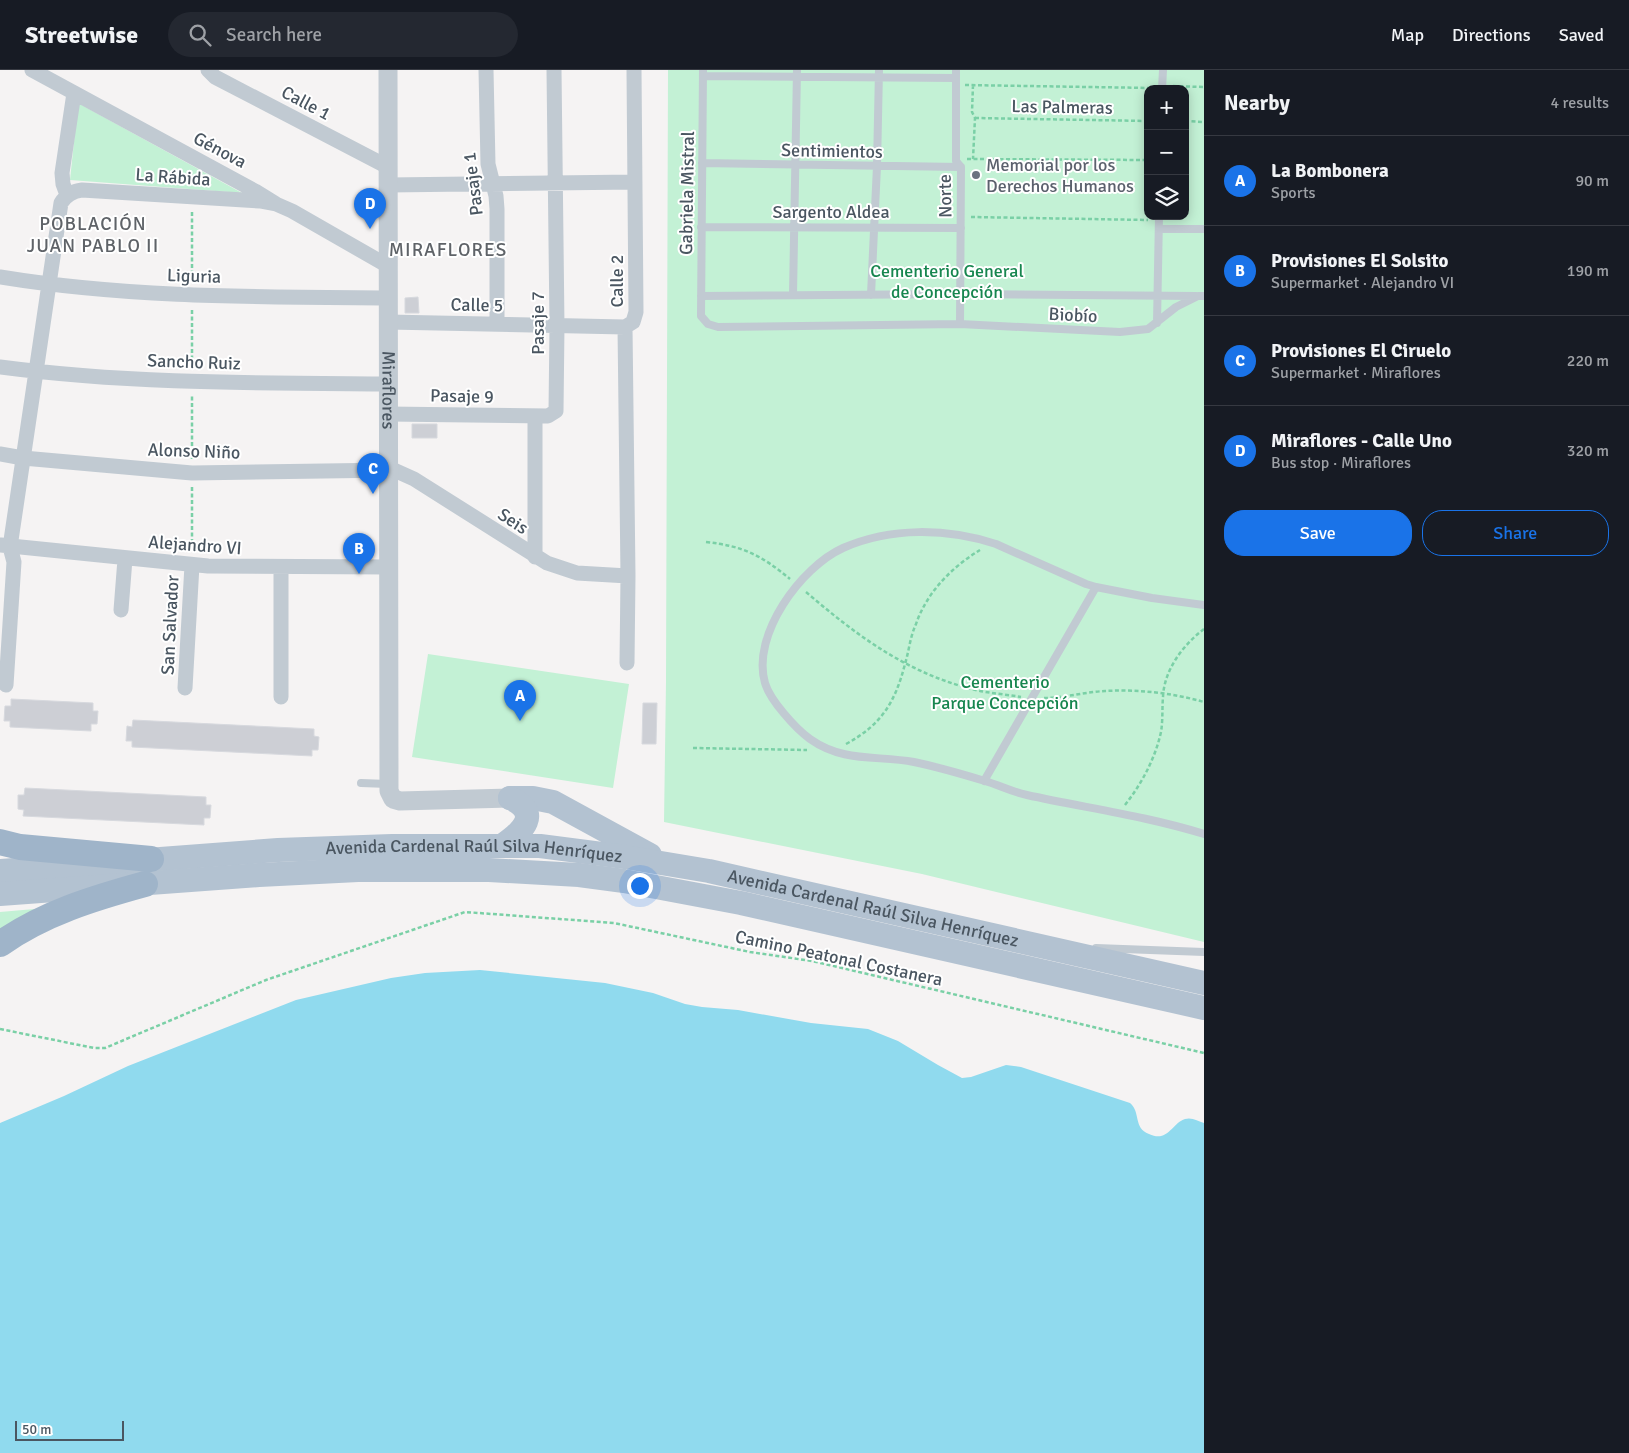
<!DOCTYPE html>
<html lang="en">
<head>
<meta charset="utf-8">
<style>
  body { margin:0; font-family:Signika,sans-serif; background:#242831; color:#f1f3f6 }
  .controls { position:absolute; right:15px; top:15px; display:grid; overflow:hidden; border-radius:10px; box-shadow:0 2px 12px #0003 }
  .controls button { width:45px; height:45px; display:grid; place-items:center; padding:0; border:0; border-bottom:1px solid #363941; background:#171b24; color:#f1f3f6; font:25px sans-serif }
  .scale { position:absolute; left:15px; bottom:12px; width:109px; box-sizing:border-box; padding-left:5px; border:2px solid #4a5661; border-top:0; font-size:14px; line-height:18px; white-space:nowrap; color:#4a5661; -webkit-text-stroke:4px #fff; paint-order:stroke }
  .you { position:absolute; left:639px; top:815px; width:18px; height:18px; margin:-12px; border:4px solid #fff; border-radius:50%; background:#1a73e8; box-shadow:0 0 0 8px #1a73e833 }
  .badge { display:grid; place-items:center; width:32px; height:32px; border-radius:50%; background:#1a73e8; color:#fff; font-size:16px; font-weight:700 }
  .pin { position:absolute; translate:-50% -41px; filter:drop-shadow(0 1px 2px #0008) }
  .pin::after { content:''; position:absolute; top:26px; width:18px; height:15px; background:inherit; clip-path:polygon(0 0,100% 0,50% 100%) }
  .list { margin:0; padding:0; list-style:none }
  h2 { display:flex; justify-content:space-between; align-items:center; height:65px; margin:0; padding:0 20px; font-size:21px }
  h2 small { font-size:16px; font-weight:400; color:#9ea1a6 }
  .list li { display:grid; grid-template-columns:32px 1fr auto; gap:15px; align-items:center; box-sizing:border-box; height:90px; padding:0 20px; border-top:1px solid #363941 }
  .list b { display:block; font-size:19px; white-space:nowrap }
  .list p { margin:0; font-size:16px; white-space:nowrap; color:#9ea1a6 }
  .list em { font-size:16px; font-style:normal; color:#9ea1a6 }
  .actions { display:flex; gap:10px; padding:15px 20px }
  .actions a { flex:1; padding:11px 0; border:1px solid #1a73e8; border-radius:20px; text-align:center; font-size:18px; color:#1a73e8 }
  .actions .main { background:#1a73e8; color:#fff }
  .icon { flex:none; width:28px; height:28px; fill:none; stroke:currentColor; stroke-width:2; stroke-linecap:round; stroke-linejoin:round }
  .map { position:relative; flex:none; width:1204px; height:1383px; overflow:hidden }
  header { display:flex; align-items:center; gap:30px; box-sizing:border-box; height:70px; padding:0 25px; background:#171b24; border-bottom:1px solid #363941 }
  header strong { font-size:24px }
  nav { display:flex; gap:28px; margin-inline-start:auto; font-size:18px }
  .search { width:350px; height:45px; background:#242831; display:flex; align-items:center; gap:12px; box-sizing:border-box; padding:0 18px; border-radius:28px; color:#9ea1a6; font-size:19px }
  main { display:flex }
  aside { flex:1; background:#171b24 }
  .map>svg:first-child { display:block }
  .green { fill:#c3f1d5; fill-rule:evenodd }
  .water { fill:#90daee }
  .building { fill:#cdcfd5; stroke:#d7d9de }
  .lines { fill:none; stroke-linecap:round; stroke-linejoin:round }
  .path { stroke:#7ad0a6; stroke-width:2.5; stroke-dasharray:4 2.5; stroke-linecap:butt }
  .service { stroke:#c1cad2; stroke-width:8 }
  .minor { stroke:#c1cad2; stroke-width:15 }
  .tertiary { stroke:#c1cad2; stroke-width:19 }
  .primary { stroke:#b3c2d1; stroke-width:24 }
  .trunk { stroke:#9fb4c9; stroke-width:26 }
  .worship-dot { fill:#6b7280; stroke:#fff; stroke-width:2 }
  .labels { text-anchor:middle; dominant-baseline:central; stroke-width:4; stroke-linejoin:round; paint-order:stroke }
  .street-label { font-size:18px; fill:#4a5661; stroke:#fff }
  .worship-label { font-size:18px; fill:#5b616d; stroke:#fff; text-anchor:start }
  .park-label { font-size:18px; fill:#17864f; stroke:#fff }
  .neighbourhood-label { font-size:19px; letter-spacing:1px; fill:#5f6368; stroke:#fff }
</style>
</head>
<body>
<header>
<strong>Streetwise</strong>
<div class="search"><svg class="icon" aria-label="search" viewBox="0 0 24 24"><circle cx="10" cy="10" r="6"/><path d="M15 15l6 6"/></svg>Search here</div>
<nav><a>Map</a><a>Directions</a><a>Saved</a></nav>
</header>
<main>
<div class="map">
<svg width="1204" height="1383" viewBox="0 0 1204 1383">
  <rect width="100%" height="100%" fill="#f5f3f3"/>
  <path class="green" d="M668 0H1204V872L922 804 664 752 666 612ZM1148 19H1185V146H1148Z
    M78 33 242 123 70 110Z
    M428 584 629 614 613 718 412 687Z
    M46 838 0 861V842Z"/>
  <path class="water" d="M480 900 605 913 653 923 685 934 702 937 738 940 811 953 868 959 898 971 938 995 962 1008 971 1007 1006 995 1021 997 1130 1033C1141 1042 1133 1058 1149 1064 1168 1073 1172 1053 1185 1049 1192 1047 1198 1051 1204 1053V1383H0V1053L64 1026 128 996 296 930 391 908 425 903Z"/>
  <path class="building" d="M418 227 419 243H405V228Z
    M412 354H437V368H412Z
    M11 629 93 633V641H98L97 654H91V661L10 657V651H4L5 636H11Z
    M643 633H657L656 674H642Z
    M133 650 314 659V666L319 667 318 680H312V686L132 677V671H126L127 656 132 657Z
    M25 718 206 727V735H211L210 748H204V755L23 746 24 740 18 739V725H24Z"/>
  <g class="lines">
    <path class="path" d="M965 15 1152 18
      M973 15 972 42 975 48 973 89
      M1173 16 1204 17
      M975 48 1148 51
      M1185 51 1204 52
      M967 89 1148 90
      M192 142V211
      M971 147 1148 150
      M192 296V239
      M192 389V324
      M192 417V481
      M706 472C743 476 761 485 790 509
      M806 522C855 564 904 601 968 618 985 623 1004 624 1021 627
      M1044 628C1064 628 1085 622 1105 621 1137 619 1173 623 1204 632
      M846 674C881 655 895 633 905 594 909 581 910 567 916 554 927 522 952 497 980 480
      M693 678 807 680
      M1125 735C1142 713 1155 689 1161 662 1163 650 1162 638 1163 627 1164 600 1183 575 1204 559
      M0 959 94 978H105L266 910 465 842 614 853 750 882 812 891 1204 983"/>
    <path class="service" d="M703 0 701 246 708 254 718 257 960 254 1120 262 1148 259 1176 237 1198 226H1204
      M956 0V91L961 97 960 254
      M703 6 956 8
      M1162 19 1163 0
      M702 93 961 97
      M701 157 961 158
      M1159 159H1204
      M793 225 797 0
      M871 225 877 96 879 0
      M701 226 960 224 1196 226
      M1157 253 1159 146
      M1096 517 1086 514 996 474C946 458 891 457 843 478 801 497 751 565 765 613 770 630 795 658 810 669 844 693 877 685 914 692 938 697 962 704 985 711 999 715 1012 722 1027 725 1086 738 1146 746 1204 764
      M984 711 1096 517 1152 528 1204 535
      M361 713 388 714
      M1096 878 1204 882"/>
    <path class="minor" d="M32 0 255 121 276 134 292 141 388 196
      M208 0 215 7 388 97
      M486 0 488 94 496 126 497 139V254
      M388 115 635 112
      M67 125 63 114 62 103 74 23
      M0 207C128 228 258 227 388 228
      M388 252 625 257 633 252 636 242 634 0
      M625 257 628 506 627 593
      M0 297C129 314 259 313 388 314
      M388 344 548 346 556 341 557 256 554 0
      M535 346V487
      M0 384 23 388 192 403 394 400 414 409 547 493 577 503 628 506
      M1 475 208 496 388 497
      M121 540 125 489
      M6 615 14 492 10 477 61 133C66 125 72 121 82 120L260 131 276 134
      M185 618 192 495
      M281 627V497"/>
    <path class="tertiary" id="s1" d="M388 0 389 721 393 729 400 731 510 728"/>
    <g class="primary">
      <path d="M510 728H533L553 732 650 785"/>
      <path d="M503 775C523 761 542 743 510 728"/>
      <path id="s2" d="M0 801 278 780 392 776H540L625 787 709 801 1204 913"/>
      <path d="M0 824 259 805 358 800H489L579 805 624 811 741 833 1204 938"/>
    </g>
    <path class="trunk" d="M0 772 20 777 151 789
      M0 874C44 843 94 828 145 814"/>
  </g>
  <circle class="worship-dot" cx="976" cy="105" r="5"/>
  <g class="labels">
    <g class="street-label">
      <text transform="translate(306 33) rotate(28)">Calle 1</text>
      <text transform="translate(1062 37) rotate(1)">Las Palmeras</text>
      <text transform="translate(220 80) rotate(28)">Génova</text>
      <text transform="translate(832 81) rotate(1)">Sentimientos</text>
      <text transform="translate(173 107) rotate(4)">La Rábida</text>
      <text transform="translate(473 114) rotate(-97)">Pasaje 1</text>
      <text transform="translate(687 123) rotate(-89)">Gabriela Mistral</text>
      <text transform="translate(945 126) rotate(-91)">Norte</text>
      <text x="831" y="142">Sargento Aldea</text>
      <text transform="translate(194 206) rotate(2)">Liguria</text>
      <text transform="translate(617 211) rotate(-90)">Calle 2</text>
      <text transform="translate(477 235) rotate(1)">Calle 5</text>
      <text transform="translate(1073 245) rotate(3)">Biobío</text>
      <text transform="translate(538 253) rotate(-90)">Pasaje 7</text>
      <text transform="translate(194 292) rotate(2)">Sancho Ruiz</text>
      <text stroke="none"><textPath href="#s1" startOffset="320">Miraflores</textPath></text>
      <text transform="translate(462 326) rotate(1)">Pasaje 9</text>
      <text transform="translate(194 381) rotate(2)">Alonso Niño</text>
      <text transform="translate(513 451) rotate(33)">Seis</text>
      <text transform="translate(195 475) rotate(4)">Alejandro VI</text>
      <text transform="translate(170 555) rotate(-87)">San Salvador</text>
      <text stroke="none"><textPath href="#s2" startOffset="475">Avenida Cardenal Raúl Silva Henríquez</textPath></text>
      <text stroke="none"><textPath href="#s2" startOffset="880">Avenida Cardenal Raúl Silva Henríquez</textPath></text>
      <text transform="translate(839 888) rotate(12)">Camino Peatonal Costanera</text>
    </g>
    <g class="worship-label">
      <text x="986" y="95">Memorial por los<tspan x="986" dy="21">Derechos Humanos</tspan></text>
    </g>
    <g class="park-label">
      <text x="947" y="201">Cementerio General<tspan x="947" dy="21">de Concepción</tspan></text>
      <text x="1005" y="612">Cementerio<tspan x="1005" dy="21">Parque Concepción</tspan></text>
    </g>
    <g class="neighbourhood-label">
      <text x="93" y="154">POBLACIÓN<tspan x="93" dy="22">JUAN PABLO II</tspan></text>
      <text x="448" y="180">MIRAFLORES</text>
    </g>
  </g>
</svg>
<div class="controls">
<button>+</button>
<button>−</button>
<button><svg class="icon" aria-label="layers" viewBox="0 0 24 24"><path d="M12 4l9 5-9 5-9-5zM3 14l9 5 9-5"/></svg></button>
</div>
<div class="scale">50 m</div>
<div class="you"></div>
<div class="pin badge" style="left:520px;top:651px">A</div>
<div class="pin badge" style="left:359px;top:504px">B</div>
<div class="pin badge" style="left:373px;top:424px">C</div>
<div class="pin badge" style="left:370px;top:159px">D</div>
</div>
<aside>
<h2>Nearby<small>4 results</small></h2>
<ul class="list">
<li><span class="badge">A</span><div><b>La Bombonera</b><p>Sports</p></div><em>90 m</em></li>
<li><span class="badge">B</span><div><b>Provisiones El Solsito</b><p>Supermarket · Alejandro VI</p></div><em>190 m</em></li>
<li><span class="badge">C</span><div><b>Provisiones El Ciruelo</b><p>Supermarket · Miraflores</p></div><em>220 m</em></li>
<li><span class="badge">D</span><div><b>Miraflores - Calle Uno</b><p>Bus stop · Miraflores</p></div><em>320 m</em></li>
</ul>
<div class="actions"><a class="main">Save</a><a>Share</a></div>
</aside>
</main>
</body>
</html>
